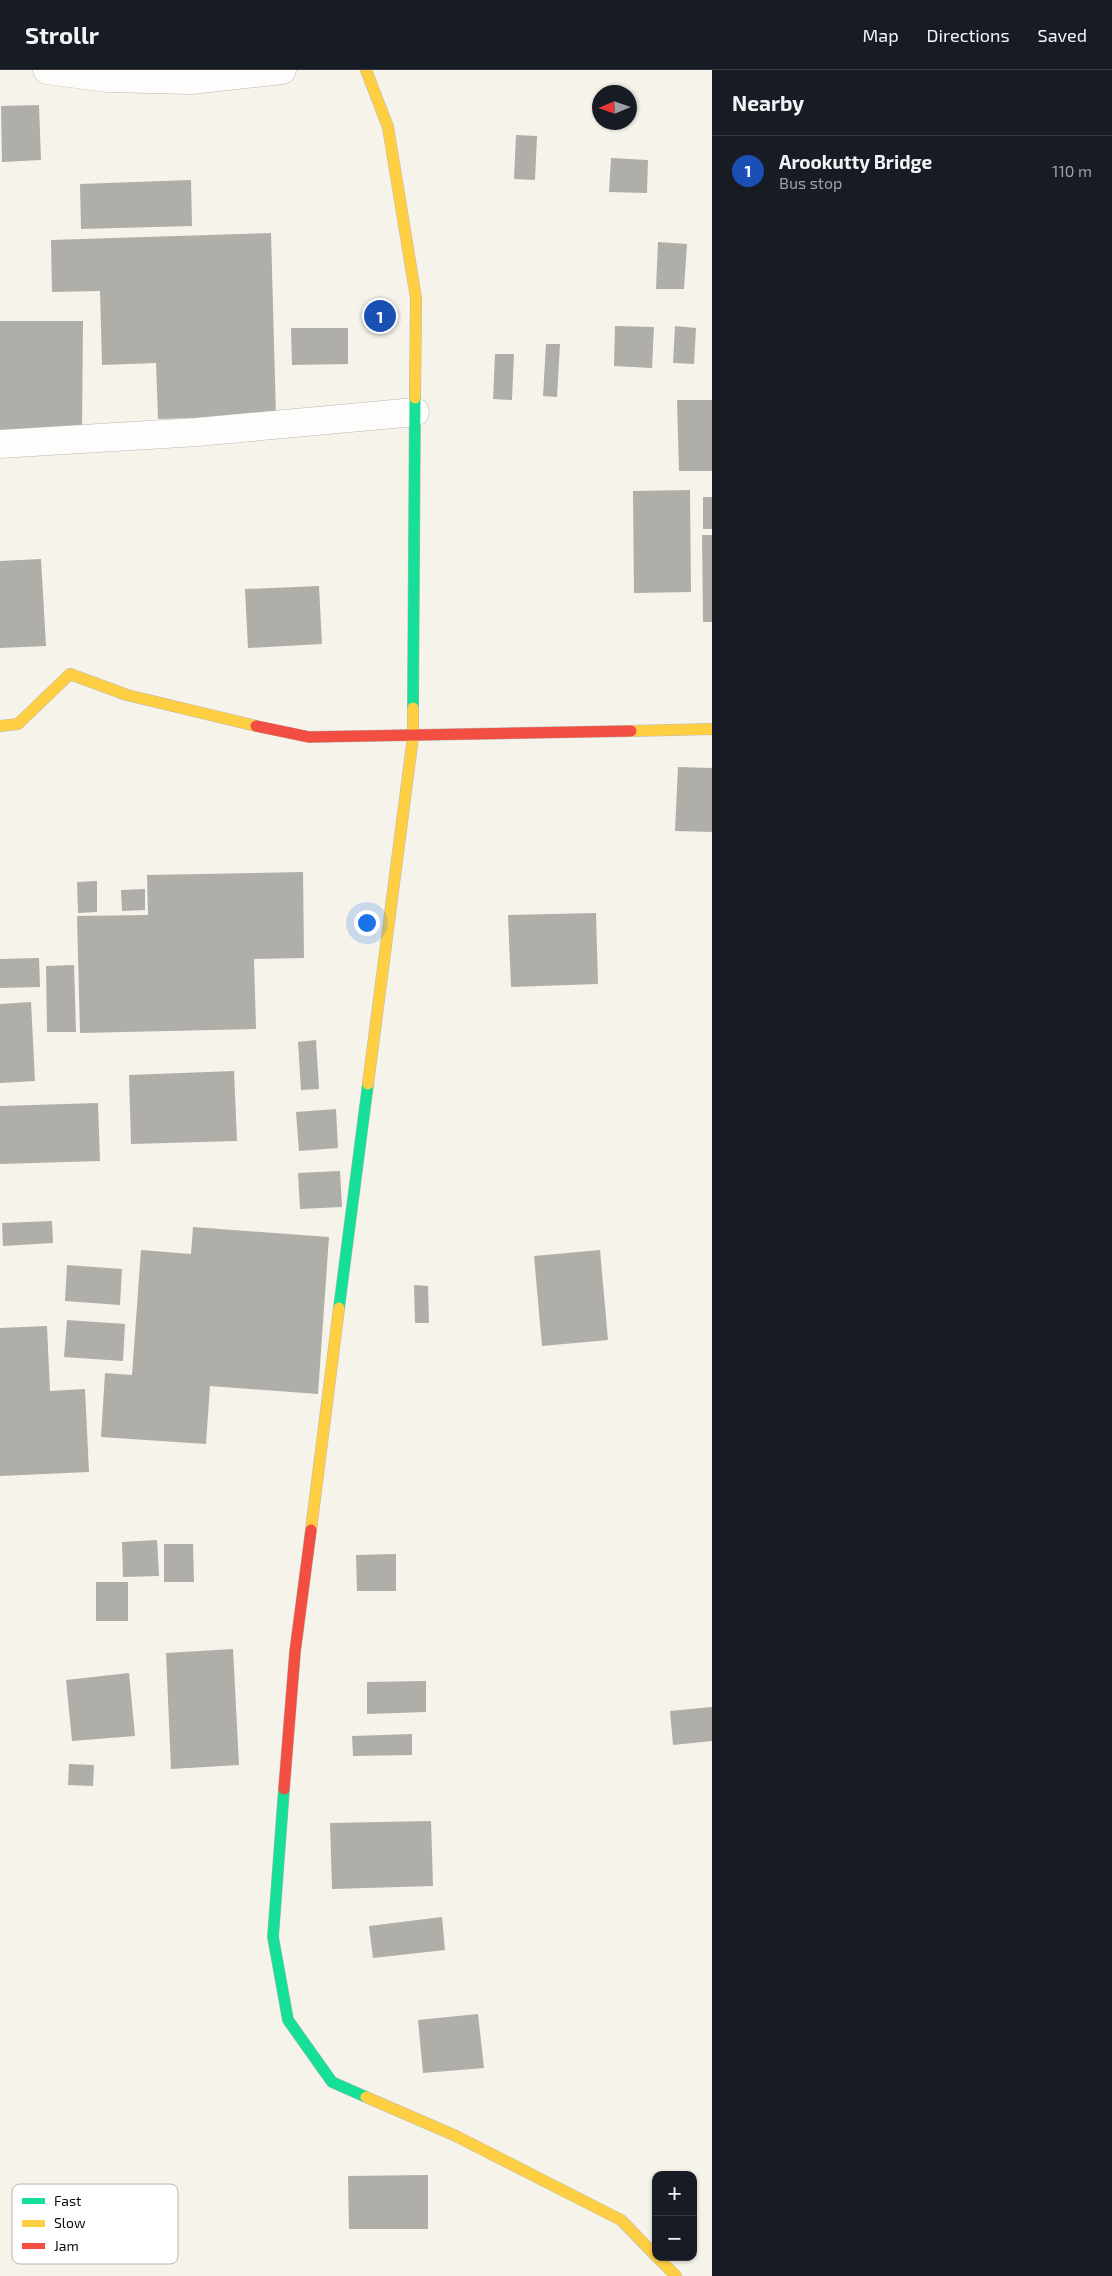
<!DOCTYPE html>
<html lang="en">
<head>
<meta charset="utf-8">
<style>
  body { margin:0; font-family:"Exo 2",sans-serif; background:#20242c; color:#f1f3f6 }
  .controls { position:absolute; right:15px; bottom:15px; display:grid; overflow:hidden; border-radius:10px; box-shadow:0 1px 4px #0004 }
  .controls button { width:45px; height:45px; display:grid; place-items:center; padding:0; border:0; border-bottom:1px solid #363941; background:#171b24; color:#f1f3f6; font:25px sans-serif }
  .compass { position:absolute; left:592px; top:15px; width:45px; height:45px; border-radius:50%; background:#171b24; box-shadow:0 1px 4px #0004; rotate:268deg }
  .you { position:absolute; left:366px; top:852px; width:18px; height:18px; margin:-12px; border:4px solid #fff; border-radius:50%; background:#1a73e8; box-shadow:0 0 0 8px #1a73e833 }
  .badge { display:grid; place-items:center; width:32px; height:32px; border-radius:50%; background:#7c3aed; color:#fff; font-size:16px; font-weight:700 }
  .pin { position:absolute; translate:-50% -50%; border:2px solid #fff; box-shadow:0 1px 5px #0006 }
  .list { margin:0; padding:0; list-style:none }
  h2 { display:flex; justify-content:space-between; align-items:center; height:65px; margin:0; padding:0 20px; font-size:21px }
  h2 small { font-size:16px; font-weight:400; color:#9ea1a6 }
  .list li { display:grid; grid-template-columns:32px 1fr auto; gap:15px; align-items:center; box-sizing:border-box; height:70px; padding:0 20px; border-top:1px solid #363941 }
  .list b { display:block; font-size:19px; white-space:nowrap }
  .list p { margin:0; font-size:16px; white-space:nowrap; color:#9ea1a6 }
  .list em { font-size:16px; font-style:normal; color:#9ea1a6 }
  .map { position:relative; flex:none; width:712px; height:2206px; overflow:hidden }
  header { display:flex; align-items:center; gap:30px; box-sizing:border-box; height:70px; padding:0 25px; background:#171b24; border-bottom:1px solid #363941 }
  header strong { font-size:24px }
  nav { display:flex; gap:28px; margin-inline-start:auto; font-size:18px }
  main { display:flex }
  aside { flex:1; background:#171b24 }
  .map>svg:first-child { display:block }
  .building { fill:#b0aea8 }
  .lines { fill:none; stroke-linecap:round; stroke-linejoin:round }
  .street-casing { stroke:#bab8b2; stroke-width:29 }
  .fast-casing { stroke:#bab8b2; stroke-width:12 }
  .slow-casing { stroke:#bab8b2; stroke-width:12 }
  .jam-casing { stroke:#bab8b2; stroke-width:12 }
  .street { stroke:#fefdfc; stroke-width:28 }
  .fast { stroke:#16e098; stroke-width:11 }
  .slow { stroke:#ffcf43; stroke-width:11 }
  .jam { stroke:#f24e42; stroke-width:11 }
  .key { fill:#fff; stroke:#b7b6b5; stroke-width:1 }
  .key-label { font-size:14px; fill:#0e0c08 }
</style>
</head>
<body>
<header>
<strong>Strollr</strong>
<nav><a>Map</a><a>Directions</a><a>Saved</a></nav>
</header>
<main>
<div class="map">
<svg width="712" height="2206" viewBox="0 0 712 2206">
  <rect width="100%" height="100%" fill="#f6f3eb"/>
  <path class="building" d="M39 35 41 90 2 92 1 36Z
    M516 65 537 66 535 110 514 109Z
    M611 88 648 90 647 123 609 122Z
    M191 110 192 156 81 159 80 114Z
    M271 163 276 346 158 349 156 293 102 295 100 221 52 222 51 170Z
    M658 172 687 174 684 219H656Z
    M0 251H83L82 363 0 362Z
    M615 256 654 257 652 298 614 296Z
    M675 256 696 258 694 294 673 293Z
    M291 258H348V294L292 295Z
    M546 274H560L557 327 543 326Z
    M495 284H514L512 330 493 329Z
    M677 330H712V401H679Z
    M690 420 691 522 634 523 633 421Z
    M703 427H712V459H703Z
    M702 465H712V552H703Z
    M41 489 46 576 0 578V491Z
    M319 516 322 574 248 578 245 519Z
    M678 697 712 698V762L675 761Z
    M303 802 304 888 254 889 256 959 80 963 77 846 148 845 147 805Z
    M97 811V842L78 843 77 812Z
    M145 819V840L122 841 121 820Z
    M596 843 598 914 511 917 508 845Z
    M39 888 40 917 0 918V889Z
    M74 895 76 962H47L46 896Z
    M31 932 35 1011 0 1013V934Z
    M316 970 319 1019 301 1020 298 972Z
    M234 1001 237 1071 131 1074 129 1005Z
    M98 1033 100 1091 0 1094V1036Z
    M336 1039 338 1078 299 1081 296 1042Z
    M340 1101 342 1137 300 1139 298 1103Z
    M52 1151 53 1173 3 1176 2 1153Z
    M193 1157 329 1167 318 1324 210 1316 206 1374 101 1367 105 1303 132 1305 141 1180 191 1184Z
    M600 1180 608 1270 542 1276 534 1186Z
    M67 1195 122 1199 120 1235 65 1231Z
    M414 1215 428 1216 429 1253H415Z
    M67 1250 125 1254 123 1291 64 1287Z
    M47 1256 50 1321 85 1319 89 1402 0 1406V1258Z
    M157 1470 159 1506 123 1507 122 1472Z
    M164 1474H193L194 1512H164Z
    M396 1484V1521H357L356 1485Z
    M96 1512H128V1551H96Z
    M233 1579 239 1695 171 1699 166 1583Z
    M129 1603 135 1666 72 1671 66 1610Z
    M426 1611V1642L367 1644V1612Z
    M712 1637V1671L673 1675 670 1641Z
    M412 1664V1685L353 1686 352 1666Z
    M69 1694 94 1695 93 1716 68 1715Z
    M431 1751 433 1816 332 1819 330 1753Z
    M442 1847 445 1880 373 1888 369 1856Z
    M478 1944 484 1998 423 2003 418 1950Z
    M428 2105V2159H349L348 2106Z"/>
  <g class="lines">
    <g class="street-casing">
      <path id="street" d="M47 0 107 8 191 10 282 0
        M0 374 197 362 415 342"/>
    </g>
    <g class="fast-casing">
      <path id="fast" d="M413 638 415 328
        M339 1238 368 1014
        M284 1719 273 1867 288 1950 332 2012 366 2027"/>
    </g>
    <g class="slow-casing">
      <path id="slow" d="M366 0 388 57 416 228 415 328
        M0 656 18 654 70 604 127 625 256 656
        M631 661 712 659
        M368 1014 413 667V638
        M311 1460 339 1238
        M366 2027 456 2066 621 2150 656 2186
        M657 2187 676 2206"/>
    </g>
    <g class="jam-casing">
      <path id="jam" d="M256 656 309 667 631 661
        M284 1719 295 1582 311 1460"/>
    </g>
    <use href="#street" class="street"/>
    <use href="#fast" class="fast"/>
    <use href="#slow" class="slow"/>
    <use href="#jam" class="jam"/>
  </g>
  <rect x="12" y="2114" width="166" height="80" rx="8" class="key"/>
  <rect x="22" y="2128" width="23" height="6" fill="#16e098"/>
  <rect x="22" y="2150" width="23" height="7" fill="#ffcf43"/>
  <rect x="22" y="2173" width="23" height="6" fill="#f24e42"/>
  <g class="key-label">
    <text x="54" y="2136">Fast</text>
    <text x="54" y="2158">Slow</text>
    <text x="54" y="2181">Jam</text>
  </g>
</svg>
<div class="controls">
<button>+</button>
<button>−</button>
</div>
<svg class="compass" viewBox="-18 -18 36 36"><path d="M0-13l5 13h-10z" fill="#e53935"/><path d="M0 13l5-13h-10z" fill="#9ea1a6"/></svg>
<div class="you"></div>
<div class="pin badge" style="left:380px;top:246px;background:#1a4fb4">1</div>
</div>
<aside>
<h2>Nearby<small></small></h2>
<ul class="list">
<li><span class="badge" style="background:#1a4fb4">1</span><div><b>Arookutty Bridge</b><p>Bus stop</p></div><em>110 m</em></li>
</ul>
</aside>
</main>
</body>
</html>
